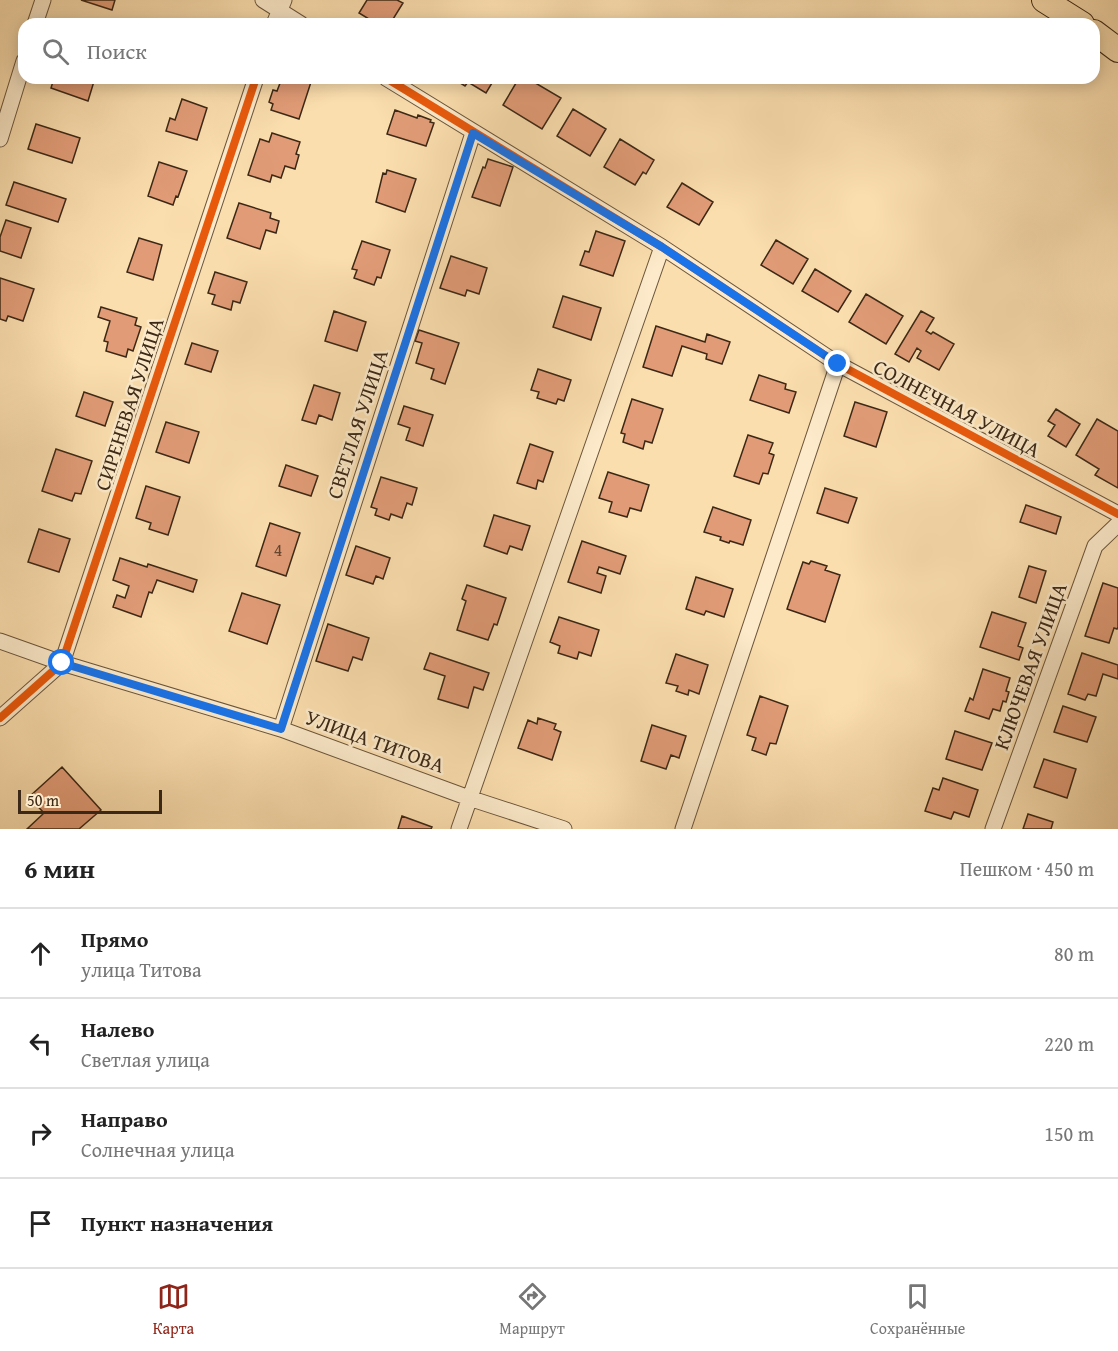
<!DOCTYPE html>
<html lang="ru">
<head>
<meta charset="utf-8">
<style>
  body { margin:0; font-family:"Gentium Book Plus",serif; background:#f6f6f6; color:#222 }
  .scale { position:absolute; left:18px; bottom:15px; width:144px; box-sizing:border-box; padding-left:6px; border:3px solid #3c2816; border-top:0; font-size:16px; line-height:21px; white-space:nowrap; color:#3c2816; -webkit-text-stroke:4px #fceaca; paint-order:stroke }
  .stop { position:absolute; width:18px; height:18px; margin:-14px; border:4px solid #1a73e8; border-radius:50%; background:#fff }
  .stop.end { background:#1a73e8; border-color:#fff; box-shadow:0 2px 6px #0008 }
  .list { margin:0; padding:0; list-style:none }
  h2 { display:flex; justify-content:space-between; align-items:center; height:78px; margin:0; padding:0 24px; font-size:26px }
  h2 small { font-size:20px; font-weight:400; color:#767676 }
  .list li { display:grid; grid-template-columns:39px 1fr auto; gap:18px; align-items:center; box-sizing:border-box; height:90px; padding:0 24px; border-top:2px solid #e0e0e0 }
  .list b { display:block; font-size:22px; white-space:nowrap }
  .list p { margin:0; font-size:20px; white-space:nowrap; color:#767676 }
  .list em { font-size:20px; font-style:normal; color:#767676 }
  .icon { flex:none; width:33px; height:33px; fill:none; stroke:currentColor; stroke-width:2; stroke-linecap:round; stroke-linejoin:round }
  .map { position:relative; flex:none; width:1118px; height:829px; overflow:hidden }
  .search { position:absolute; background:#fff; box-shadow:0 3px 15px #0003; left:18px; right:18px; top:18px; height:66px; display:flex; align-items:center; gap:15px; box-sizing:border-box; padding:0 21px; border-radius:18px; color:#767676; font-size:22px }
  .sheet { height:438px; background:#fff }
  nav { display:flex; justify-content:space-around; align-items:center; box-sizing:border-box; height:84px; border-top:2px solid #e0e0e0; background:#fff; font-size:16px; color:#767676 }
  nav a { display:grid; justify-items:center; gap:3px }
  nav .on { color:#8f2418 }
  .map>svg:first-child { display:block }
  .building { fill:#e19c77; stroke:#3c2816; stroke-width:1.5 }
  .lines { fill:none; stroke-linecap:round; stroke-linejoin:round }
  .minor-casing { stroke:#6c563c; stroke-width:17 }
  .primary-casing { stroke:#3c2816; stroke-width:26 }
  .minor { stroke:#fceaca; stroke-width:15 }
  .primary { stroke:#fbdeae; stroke-width:24 }
  .cycleway-casing { stroke:#fceaca; stroke-width:11 }
  .cycleway { stroke:#e8590c; stroke-width:8 }
  .route { stroke:#1a73e8; stroke-width:8 }
  .labels { text-anchor:middle; dominant-baseline:central; stroke-width:5; stroke-linejoin:round; paint-order:stroke }
  .number-label { font-size:18px; fill:#65452e }
  .street-label { font-size:21px; fill:#3c2816; stroke:#fceaca }
</style>
</head>
<body>
<div class="map">
<svg width="1118" height="829" viewBox="0 0 1118 829">
  <rect width="100%" height="100%" fill="#fbdeae"/>
  <filter id="stains"><feTurbulence type="fractalNoise" baseFrequency=".00333" numOctaves="4"/><feColorMatrix values="0 0 0 0 .2 0 0 0 0 .09 0 0 0 0 .02 0 0 0 .5 -.17"/></filter>
  <radialGradient id="worn" r=".72"><stop offset=".6" stop-color="#630" stop-opacity="0"/><stop offset="1" stop-color="#630" stop-opacity=".3"/></radialGradient>
  <path class="building" d="M81 0H115L112 10Z
    M367 0H397L403 3 390 24H377L359 13Z
    M54 78H95L88 101 51 88Z
    M282 78 312 79 299 119 271 110 273 104 269 102 273 90 277 91Z
    M454 78H495L486 93 468 82 465 86 454 79Z
    M519 78H527L561 98 542 129 503 105Z
    M182 99 207 108 197 140 166 131 170 118 175 120Z
    M573 109 606 129 590 156 557 136Z
    M395 110 417 118 418 115 431 120 430 122 434 123 426 146 387 134Z
    M36 124 80 138 72 163 28 149Z
    M272 133 300 142 296 154 299 155 295 169 285 166 281 178 272 175 270 182 248 175 260 139 269 142Z
    M620 139 654 160 646 174 643 172 635 185 604 167Z
    M488 159 513 167 500 206 472 197 483 167 485 168Z
    M159 162 187 171 178 197 176 196 173 205 148 196Z
    M387 170 416 179 405 212 376 202 383 173 386 174Z
    M14 182 66 199 58 222 6 205Z
    M682 183 713 202 699 225 667 207Z
    M239 203 271 213 270 218 279 221 276 233 266 230 260 249 227 238Z
    M6 220 31 228 21 258 0 251V237Z
    M596 231 625 241 613 276 580 265 585 251 589 252Z
    M139 238 162 245 153 280 127 272Z
    M776 240 808 259 793 284 761 265Z
    M362 241 390 250 381 278 377 277 374 285 354 278 357 270 352 269Z
    M451 256 487 268 479 294 467 290 465 296 440 288Z
    M815 269 851 291 838 312 802 291Z
    M215 272 247 282 240 303 233 301 231 310 212 304 215 295 208 293Z
    M0 278 34 289 23 321 8 316 6 321 0 319Z
    M866 294 903 316 886 344 849 322Z
    M563 296 601 308 591 340 553 327Z
    M101 307 137 318 135 325 141 327 133 351 128 349 126 357 106 351 108 342 104 341 110 321 98 317Z
    M334 311 366 322 357 351 325 341Z
    M921 311 934 318 926 331 931 334 933 332 954 344 939 370 917 358 921 351 917 348 909 362 895 354Z
    M656 326 705 342 707 334 730 342 722 364 706 359 707 354 682 346 672 376 643 367Z
    M419 330 459 343 445 384 431 379 434 369 416 363 422 343 415 341Z
    M192 343 218 351 211 372 185 364Z
    M538 369 571 380 564 401 558 399 556 404 537 398 539 392 531 390Z
    M759 375 786 384 785 389 796 392 789 413 750 400Z
    M314 385 340 393 332 420 319 415 316 424 302 420Z
    M84 392 113 402 105 426 76 416Z
    M632 399 663 409 652 443 645 441 643 449 623 442 625 434 621 433Z
    M855 402 887 412 876 447 844 436Z
    M404 406 433 415 423 446 406 440 410 428 398 424Z
    M1056 409 1080 424 1066 447 1048 436 1055 425 1048 421Z
    M1097 419 1118 431V488L1095 475 1099 469 1076 455Z
    M166 422 199 432 189 463 156 452Z
    M748 435 773 443 769 453 774 455 768 474 763 473 759 484 734 476Z
    M530 444 553 452 543 482 538 480 536 489 517 483Z
    M56 449 92 461 81 494 75 493 72 501 42 491Z
    M286 465 318 476 311 496 279 486Z
    M608 472 649 485 641 511 630 508 627 517 609 512 612 502 599 498Z
    M381 477 417 488 412 505 407 503 402 518 391 514 389 520 375 515 377 509 371 507Z
    M146 486 180 497 168 535 149 529 151 523 136 518Z
    M825 488 857 498 848 523 817 513Z
    M1026 505 1061 517 1056 534 1020 522Z
    M713 507 751 520 743 545 730 541 729 543 720 540 721 537 704 532Z
    M494 515 530 526 522 550 510 546 507 554 484 546Z
    M270 523 300 533 286 576 256 566Z
    M39 529 70 539 59 572 28 562Z
    M582 541 626 556 620 574 599 567 597 573 606 576 601 593 568 582Z
    M356 546 390 558 383 579 376 576 373 584 346 575Z
    M120 558 147 567 148 564 197 580 193 592 157 580 152 593 149 592 141 617 113 607 117 595 125 598 129 586 113 580Z
    M811 561 827 566 825 570 840 575 825 622 787 609 803 562 809 564Z
    M1029 566 1046 571 1036 603 1019 597Z
    M696 577 733 589 724 617 706 611 704 615 686 609Z
    M1103 583 1118 588V627L1117 629 1114 628 1109 643 1085 636Z
    M467 585 506 598 497 625 494 624 488 640 457 630 466 601 462 599Z
    M242 593 280 605 267 644 229 631Z
    M992 612 1026 623 1018 646 1023 648 1019 660 980 647Z
    M559 617 599 630 591 656 579 652 577 659 558 653 560 646 550 642Z
    M328 624 369 638 362 660 353 657 348 671 316 661Z
    M430 653 489 673 483 690 474 687 468 708 438 699 445 676 424 669Z
    M1082 653 1118 665V679L1103 674 1096 696 1088 694 1085 700 1068 694Z
    M676 654 708 665 699 694 689 690 688 695 676 691 678 686 666 683Z
    M983 669 1010 678 1006 691 1009 692 1006 702 1003 701 1000 711 993 709 989 719 965 711 970 698 973 700Z
    M760 696 788 706 776 744 770 743 766 755 752 750 756 738 747 735Z
    M1063 706 1096 717 1087 742 1054 732Z
    M538 718 556 724 554 729 561 732 552 760 518 748 528 720 537 724Z
    M652 725 686 736 679 758 671 755 666 769 641 761Z
    M955 731 992 743 982 770 946 759Z
    M1044 759 1076 769 1067 798 1034 787Z
    M62 767 101 810 79 829H27L44 813 29 797Z
    M943 778 978 790 969 817 954 812 951 819 925 811 933 788 939 790Z
    M1028 814 1053 822 1051 829H1023Z
    M402 816 432 827 431 829H398Z"/>
  <g class="lines">
    <g class="minor-casing">
      <path id="minor" d="M263 0 301 24
        M35 24 43 0
        M274 24 284 0
        M386 78 662 247 838 364 1118 514
        M0 139 24 61
        M0 641 62 663 281 729 469 798 564 829
        M0 718 62 663 256 78
        M281 729 473 133
        M459 829 662 247
        M683 829 838 364
        M993 829 1095 546 1118 524"/>
    </g>
    <g class="primary-casing">
      <path id="primary" d="M1044 0 1082 24
        M1094 32 1118 50"/>
    </g>
    <use href="#minor" class="minor"/>
    <use href="#primary" class="primary"/>
    <g class="cycleway-casing">
      <path id="cycleway" d="M386 78 662 247 838 364 1118 514
        M0 718 62 663 256 78"/>
    </g>
    <use href="#cycleway" class="cycleway"/>
  </g>
  <g class="lines">
    <path class="route" d="M62 663 281 729 473 133 662 247 838 364"/>
  </g>
  <g class="labels">
    <g class="number-label">
      <text x="278" y="549">4</text>
    </g>
    <g class="street-label">
      <text transform="translate(129 404) rotate(-72)">СИРЕНЕВАЯ УЛИЦА</text>
      <text transform="translate(957 408) rotate(28)">СОЛНЕЧНАЯ УЛИЦА</text>
      <text transform="translate(357 424) rotate(-72)">СВЕТЛАЯ УЛИЦА</text>
      <text transform="translate(1030 666) rotate(-70)">КЛЮЧЕВАЯ УЛИЦА</text>
      <text transform="translate(375 741) rotate(20)">УЛИЦА ТИТОВА</text>
    </g>
  </g>
  <rect width="100%" height="100%" filter="url(#stains)"/>
  <rect width="100%" height="100%" fill="url(#worn)"/>
</svg>
<div class="scale">50 m</div>
<div class="stop" style="left:62px;top:663px"></div>
<div class="stop end" style="left:838px;top:364px"></div>
<div class="search"><svg class="icon" aria-label="search" viewBox="0 0 24 24"><circle cx="10" cy="10" r="6"/><path d="M15 15l6 6"/></svg>Поиск</div>
</div>
<section class="sheet">
<h2>6 мин<small>Пешком · 450 m</small></h2>
<ul class="list">
<li><svg class="icon" aria-label="ahead" viewBox="0 0 24 24"><path d="M12 20V5M6 11l6-6 6 6"/></svg><div><b>Прямо</b><p>улица Титова</p></div><em>80 m</em></li>
<li><svg class="icon" aria-label="left" viewBox="0 0 24 24"><path d="M17 20v-9H6M10 6l-5 5 5 5"/></svg><div><b>Налево</b><p>Светлая улица</p></div><em>220 m</em></li>
<li><svg class="icon" aria-label="right" viewBox="0 0 24 24"><path d="M7 20v-9h11M14 6l5 5-5 5"/></svg><div><b>Направо</b><p>Солнечная улица</p></div><em>150 m</em></li>
<li><svg class="icon" aria-label="arrive" viewBox="0 0 24 24"><path d="M6 21V4h12l-3 4 3 4H6"/></svg><div><b>Пункт назначения</b></div></li>
</ul>
</section>
<nav>
<a class="on"><svg class="icon" aria-label="map" viewBox="0 0 24 24"><path d="M3 6l6-2 6 2 6-2v14l-6 2-6-2-6 2zM9 4v14M15 6v14"/></svg>Карта</a>
<a><svg class="icon" aria-label="directions" viewBox="0 0 24 24"><path d="M12 3l9 9-9 9-9-9zM9 14v-3h6M13 9l2 2-2 2"/></svg>Маршрут</a>
<a><svg class="icon" aria-label="saved" viewBox="0 0 24 24"><path d="M7 4h10v16l-5-4-5 4z"/></svg>Сохранённые</a>
</nav>
</body>
</html>
